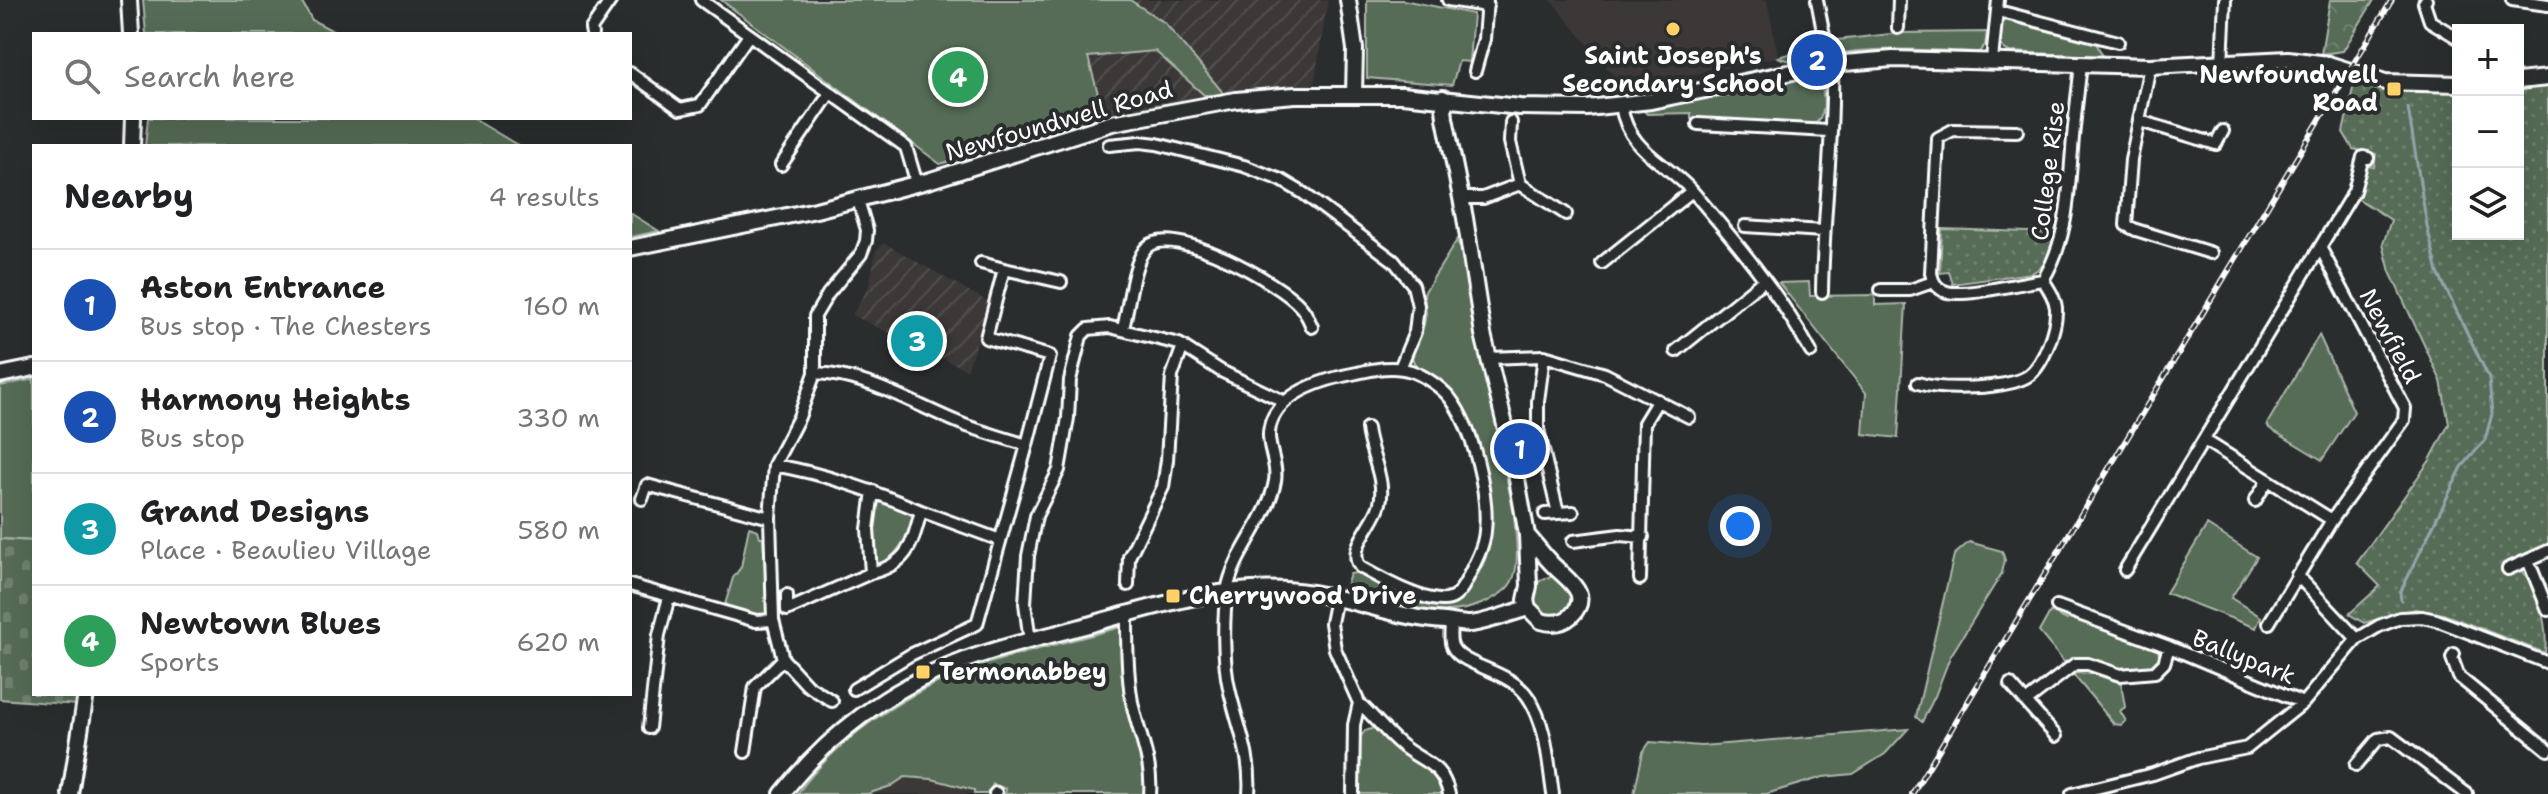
<!DOCTYPE html>
<html lang="en">
<head>
<meta charset="utf-8">
<style>
  body { margin:0; font-family:"Shantell Sans",sans-serif; background:#f6f6f6; color:#202124 }
  .controls { position:absolute; right:24px; top:24px; display:grid; overflow:hidden; border-radius:0px; box-shadow:0 8px 32px #0002 }
  .controls button { width:72px; height:72px; display:grid; place-items:center; padding:0; border:0; border-bottom:2px solid #e0e0e0; background:#fff; color:#202124; font:40px sans-serif }
  .you { position:absolute; left:1740px; top:526px; width:28px; height:28px; margin:-20px; border:6px solid #fff; border-radius:50%; background:#1a73e8; box-shadow:0 0 0 12px #1a73e833 }
  .badge { display:grid; place-items:center; width:52px; height:52px; border-radius:50%; background:#ea580c; color:#fff; font-size:26px; font-weight:700 }
  .pin { position:absolute; translate:-50% -50%; border:4px solid #fff; box-shadow:0 2px 8px #0006 }
  .list { margin:0; padding:0; list-style:none }
  h2 { display:flex; justify-content:space-between; align-items:center; height:104px; margin:0; padding:0 32px; font-size:34px }
  h2 small { font-size:26px; font-weight:400; color:#757577 }
  .list li { display:grid; grid-template-columns:52px 1fr auto; gap:24px; align-items:center; box-sizing:border-box; height:112px; padding:0 32px; border-top:2px solid #e0e0e0 }
  .list b { display:block; font-size:30px; white-space:nowrap }
  .list p { margin:0; font-size:26px; white-space:nowrap; color:#757577 }
  .list em { font-size:26px; font-style:normal; color:#757577 }
  .icon { flex:none; width:44px; height:44px; fill:none; stroke:currentColor; stroke-width:2; stroke-linecap:round; stroke-linejoin:round }
  .map { position:relative; flex:none; width:2548px; height:794px; overflow:hidden }
  .search { position:absolute; background:#fff; box-shadow:0 8px 32px #0002; left:32px; top:32px; width:600px; height:88px; display:flex; align-items:center; gap:20px; box-sizing:border-box; padding:0 28px; border-radius:0px; color:#757577; font-size:30px }
  .panel { position:absolute; background:#fff; box-shadow:0 8px 32px #0002; left:32px; top:144px; width:600px; height:552px; border-radius:0px }
  .map>svg:first-child { display:block }
  .built { fill:#3d3939 }
  .industrial { fill:url(#industrial-furrows) }
  .green { fill:#576c57; stroke:#abb6ab; stroke-width:2 }
  .forest { fill:url(#forest-crowns); stroke:#abb6ab; stroke-width:2 }
  .cemetery { fill:url(#cemetery-stones); stroke:#abb6ab; stroke-width:2 }
  .park { fill:url(#park-dots); stroke:#abb6ab; stroke-width:2 }
  .lines { fill:none; stroke-linecap:round; stroke-linejoin:round }
  .stream { stroke:#96a3ac; stroke-width:3 }
  .street-casing { stroke:#fff; stroke-width:16 }
  .secondary-casing { stroke:#fff; stroke-width:20 }
  .street { stroke:#2a2d2e; stroke-width:10 }
  .secondary { stroke:#2a2d2e; stroke-width:14 }
  .rail-casing { stroke:#fff; stroke-width:6 }
  .rail { stroke:#2a2d2e; stroke-width:3; stroke-dasharray:9; stroke-linecap:butt }
  .poi-dot { fill:#ffd166; stroke:#2a2d2e; stroke-width:3 }
  .labels { text-anchor:middle; dominant-baseline:central; stroke-width:8; stroke-linejoin:round; paint-order:stroke }
  .poi-label { font-size:24px; font-weight:bold; fill:#fff; stroke:#2a2d2e; text-anchor:start }
  .street-label { font-size:24px; fill:#fff; stroke:#2a2d2e }
</style>
</head>
<body>
<div class="map">
<svg width="2548" height="794" viewBox="0 0 2548 794">
  <defs>
    <pattern id="industrial-furrows" width="10" height="10" patternUnits="userSpaceOnUse" patternTransform="scale(2)"><rect width="10" height="10" fill="#3d3939"/><path d="M-1 1l2-2M0 10L10 0M9 11l2-2" fill="none" stroke="#504d4d"/></pattern>
    <pattern id="forest-crowns" width="20" height="18" patternUnits="userSpaceOnUse" patternTransform="scale(2)"><rect width="20" height="18" fill="#576c57"/><path d="M2 6a3 3 0 1 1 6 0M12 15a3 3 0 1 1 6 0" fill="none" stroke="#708270"/></pattern>
    <pattern id="cemetery-stones" width="16" height="16" patternUnits="userSpaceOnUse" patternTransform="scale(2)"><rect width="16" height="16" fill="#576c57"/><path d="M2 7V4a2 2 0 0 1 4 0v3zM10 15v-3a2 2 0 0 1 4 0v3z" fill="#708270"/></pattern>
    <pattern id="park-dots" width="8" height="8" patternUnits="userSpaceOnUse" patternTransform="scale(2)"><rect width="8" height="8" fill="#576c57"/><path d="M2 2h.1M6 6h.1" fill="none" stroke="#708270" stroke-width="1.8" stroke-linecap="round"/></pattern>
  </defs>
  <rect width="100%" height="100%" fill="#2a2d2e"/>
  <filter id="ink" filterUnits="userSpaceOnUse"><feTurbulence type="fractalNoise" baseFrequency=".0125" numOctaves="2"/><feDisplacementMap in="SourceGraphic" scale="16" xChannelSelector="R" yChannelSelector="G"/><feConvolveMatrix kernelMatrix="1 2 1 2 8 2 1 2 1" color-interpolation-filters="sRGB"/></filter>
  <g filter="url(#ink)">
    <path class="built" d="M1551 0H1767L1778 57 1690 75 1666 90 1630 96Z
      M905 777 932 779 975 790 974 794H867L891 786Z"/>
    <path class="industrial" d="M1131 0H1328L1314 84 1225 95 1165 23Z
      M1155 51 1204 95 1104 116 1087 57Z
      M884 243 990 303 967 370 852 315 869 286 876 251Z"/>
    <path class="green" d="M143 0H301L312 20 339 34H146Z
      M721 0H1130L1165 23 1225 95H1204L1155 51 1088 57 1104 116 940 164Z
      M1367 0H1403L1473 14 1469 62 1459 61 1452 85 1367 78Z
      M2009 17 2096 43 2103 56 2010 52C1997 48 2001 37 2002 24Z
      M1987 32 1985 45 1979 52C1929 50 1876 46 1827 55 1810 59 1794 65 1778 57L1837 40 1900 33Z
      M1816 74 1821 79C1823 96 1829 113 1814 125L1691 119V113L1647 114 1643 110Z
      M148 118H472L519 146H145Z
      M630 213 659 231 630 237Z
      M1457 240C1460 251 1470 258 1465 271L1514 514C1515 533 1521 564 1512 581 1507 591 1497 596 1488 601 1443 624 1391 603 1345 589L1350 574 1360 572 1435 606C1466 604 1489 564 1490 535 1491 510 1475 430 1464 409 1460 402 1456 394 1450 389 1437 376 1414 373 1411 354L1424 325 1426 313 1424 293Z
      M1809 282 1810 296 1875 295V305L1906 304 1898 438 1863 434 1866 393 1779 283Z
      M2319 335 2354 412 2322 460 2269 428 2267 424Z
      M34 379V541L0 539V386Z
      M882 500 915 515C906 540 898 554 877 569L873 507Z
      M2207 525 2257 557 2231 598 2261 617 2256 628 2166 593Z
      M749 527 758 530 760 537H763L768 615 760 619 724 608 733 578 741 567Z
      M1969 542 2002 551 2005 560 2002 573 1950 657 1935 696 1922 722 1916 717 1954 555Z
      M1532 597a20 20 0 1 1 40 0a20 20 0 1 1-40 0Z
      M2050 612 2067 620 2074 617 2157 648 2160 657 2149 668 2122 671 2085 659 2064 662 2039 632Z
      M1121 627 1125 633 1146 762V794H1005L1006 789 993 784 989 794H974V790L932 779 905 777 891 786 867 794H797C839 737 907 691 974 668 1022 652 1072 641 1121 627Z
      M2072 673 2094 674 2121 683 2125 707 2120 711 2126 721 2121 725 2114 724Z
      M1374 728 1438 774 1444 794H1358V740L1365 731Z
      M1908 729 1885 754 1853 774 1823 777 1766 794H1634L1643 752 1650 742 1701 746Z"/>
    <path class="forest" d="M2330 0H2374L2343 51 2321 54Z"/>
    <path class="cemetery" d="M0 539 34 541V694H78L77 705 0 699Z"/>
    <path class="park" d="M2354 84 2391 91 2458 92V234H2518V90L2548 86V544L2503 563 2501 570 2506 573 2518 568C2539 585 2548 626 2545 653L2443 614 2415 609 2364 623 2349 614 2380 586 2357 563 2430 460 2449 424 2441 381 2390 272 2383 244 2391 220 2357 198 2367 166 2374 167 2376 154 2353 149 2343 132Z
      M1942 229 2056 233C2053 253 2050 263 2032 273L1953 284 1949 272 1940 273Z"/>
    <g class="lines">
      <path class="stream" d="M2401 600 2400 593 2462 467 2485 440 2492 414 2489 378 2438 273 2427 226 2408 108"/>
      <g class="street-casing">
        <path id="street" d="M701 0 906 147 917 184
          M1448 0 1487 6
          M1817 0 1825 41
          M2426 0 2424 3 2430 21 2458 38
          M2512 0 2548 5
          M1998 11 2118 42
          M1898 28 1899 0
          M592 34 591 29 611 0
          M1992 60 1998 0
          M2222 64 2225 0
          M2150 66 2131 160 2126 225 2136 230 2211 253
          M1475 71 1484 39 1487 0
          M630 73 680 109 700 105 749 35
          M1621 106C1629 153 1666 161 1694 193 1737 243 1780 294 1811 352
          M2140 121 2216 144 2223 131
          M1698 124 1829 131
          M2017 131 1953 130 1938 138 1931 273C1933 283 1937 289 1947 292 1967 297 2020 283 2043 280
          M1109 145 1140 142 1157 144 1244 166 1281 180 1303 193 1394 261 1413 285 1418 306 1415 332 1400 368
          M781 165 830 93
          M1520 184 1566 214
          M1461 198H1483L1520 184 1510 142 1511 122
          M1745 226 1823 231
          M981 263 1004 269
          M1602 263 1692 191
          M2043 280C2068 238 2068 197 2072 150 2074 121 2078 92 2081 64
          M1881 290H1910L1933 282
          M1822 292C1823 216 1834 140 1832 64
          M1123 328C1129 308 1132 261 1147 247 1174 223 1280 283 1300 306 1306 312 1309 320 1312 327
          M1676 351 1764 280
          M1544 356 1605 374 1689 417
          M1489 358 1544 356 1538 401V429L1558 513 1573 512
          M815 373C871 375 917 407 967 426 987 433 1007 439 1027 445L1050 356 986 338 1004 269 1061 282
          M1918 383C1942 391 2007 389 2028 376 2044 365 2057 327 2056 308 2055 298 2049 289 2043 280
          M2204 440 2332 520
          M774 465C826 474 873 491 921 511 912 545 908 564 871 573L868 529 873 491
          M642 499 647 485 770 518
          M2255 501 2268 480
          M921 511 1000 540
          M1545 514 1558 513
          M1573 541 1620 535 1643 537
          M2528 560 2548 610
          M2508 569 2548 551
          M2125 570 2354 191 2363 157 2368 158
          M2297 575 2357 639
          M1640 579 1644 423 1658 400
          M630 585 756 621 773 620
          M1128 585 1129 557 1163 487 1167 460 1172 376 1183 346
          M787 595V610L871 573
          M1336 598 1331 623 1335 649 1359 703
          M2057 606 2169 647 2303 703
          M1127 614C1127 644 1127 672 1132 702 1138 733 1153 762 1150 794
          M1451 622C1451 630 1449 639 1452 646 1461 667 1509 669 1528 697 1547 725 1548 761 1553 794
          M2269 623 2332 520 2404 420 2405 408 2321 249
          M1030 642 1025 603 1028 556 1036 516 1059 470 1068 418 1070 380 1081 336 1088 329 1110 327 1179 344 1221 371 1283 401
          M2454 654 2452 658 2459 677 2548 750
          M2010 684 2056 736
          M854 689 910 655 977 624 1027 445
          M832 701 807 685 783 659 773 620 770 518 774 465 799 417 815 373V316L828 294 861 254 866 241 867 230 858 200
          M2027 701 2075 664H2088L2120 675 2155 672 2164 663 2169 647
          M649 728 659 635 669 597
          M745 752 755 687 783 659
          M2356 765 2378 739 2391 737 2467 794
          M995 794 996 793
          M1249 794C1252 755 1237 725 1229 688 1223 662 1223 618 1227 591 1234 551 1268 521 1275 481 1278 465 1268 449 1269 433 1272 393 1325 379 1357 373 1374 369 1394 365 1411 371 1425 376 1441 387 1450 398 1473 428 1489 494 1485 531 1484 545 1477 559 1471 571 1467 580 1460 596 1450 599 1428 606 1380 578 1360 567 1346 548 1376 523 1380 503 1386 479 1369 452 1367 428
          M1353 794 1354 725 1359 703C1374 716 1386 733 1401 745 1423 763 1442 763 1449 794
          M2072 794 2153 774 2198 758 2247 748 2303 703 2357 639 2379 626 2400 618 2422 617 2436 620 2548 663"/>
      </g>
      <g class="secondary-casing">
        <path id="secondary" d="M129 0 131 34
          M1348 0 1355 49 1354 95
          M2518 81 2548 78
          M1443 98 1445 118 1465 218 1483 334 1514 462 1527 535 1529 586 1526 600 1528 608 1541 621C1551 624 1562 624 1571 616 1592 595 1569 581 1557 569 1546 559 1537 546 1527 535
          M132 146 133 118
          M630 248 816 210 931 180 1112 123 1236 100 1295 95H1402L1520 107 1587 108 1651 101 1832 64 1893 59 2150 66 2288 59 2328 64 2385 82 2458 84
          M0 375 34 368
          M70 794 86 694
          M782 794C828 735 890 688 960 662 1004 645 1050 636 1095 623 1162 604 1226 584 1297 591 1348 596 1394 618 1445 621 1453 622 1462 624 1470 624 1489 622 1510 613 1528 608"/>
      </g>
      <use href="#street" class="street"/>
      <use href="#secondary" class="secondary"/>
      <g class="rail-casing">
        <path id="rail" d="M1912 794 2392 0"/>
      </g>
      <use href="#rail" class="rail"/>
    </g>
  </g>
  <g class="poi-dot">
    <circle cx="1673" cy="29" r="8"/>
    <rect x="2386" y="81" width="16" height="16" rx="4"/>
    <rect x="1165" y="588" width="16" height="16" rx="4"/>
    <rect x="915" y="664" width="16" height="16" rx="4"/>
  </g>
  <g class="labels">
    <g class="poi-label">
      <text x="1673" y="56" text-anchor="middle">Saint Joseph's<tspan x="1673" dy="28">Secondary School</tspan></text>
      <text x="2378" y="75" text-anchor="end">Newfoundwell<tspan x="2378" dy="28">Road</tspan></text>
      <text x="1189" y="596">Cherrywood Drive</text>
      <text x="939" y="672">Termonabbey</text>
    </g>
    <g class="street-label">
      <text transform="translate(1059 121) rotate(-16)">Newfoundwell Road</text>
      <text transform="translate(2048 171) rotate(-83)">College Rise</text>
      <text transform="translate(2390 336) rotate(62)">Newfield</text>
      <text transform="translate(2244 657) rotate(22)">Ballypark</text>
    </g>
  </g>
</svg>
<div class="controls">
<button>+</button>
<button>−</button>
<button><svg class="icon" aria-label="layers" viewBox="0 0 24 24"><path d="M12 4l9 5-9 5-9-5zM3 14l9 5 9-5"/></svg></button>
</div>
<div class="you"></div>
<div class="pin badge" style="left:1520px;top:449px;background:#1a4fb4">1</div>
<div class="pin badge" style="left:1817px;top:60px;background:#1a4fb4">2</div>
<div class="pin badge" style="left:917px;top:341px;background:#0f9aa8">3</div>
<div class="pin badge" style="left:958px;top:77px;background:#2e9e5b">4</div>
<div class="search"><svg class="icon" aria-label="search" viewBox="0 0 24 24"><circle cx="10" cy="10" r="6"/><path d="M15 15l6 6"/></svg>Search here</div>
<section class="panel">
<h2>Nearby<small>4 results</small></h2>
<ul class="list">
<li><span class="badge" style="background:#1a4fb4">1</span><div><b>Aston Entrance</b><p>Bus stop · The Chesters</p></div><em>160 m</em></li>
<li><span class="badge" style="background:#1a4fb4">2</span><div><b>Harmony Heights</b><p>Bus stop</p></div><em>330 m</em></li>
<li><span class="badge" style="background:#0f9aa8">3</span><div><b>Grand Designs</b><p>Place · Beaulieu Village</p></div><em>580 m</em></li>
<li><span class="badge" style="background:#2e9e5b">4</span><div><b>Newtown Blues</b><p>Sports</p></div><em>620 m</em></li>
</ul>
</section>
</div>
</body>
</html>
